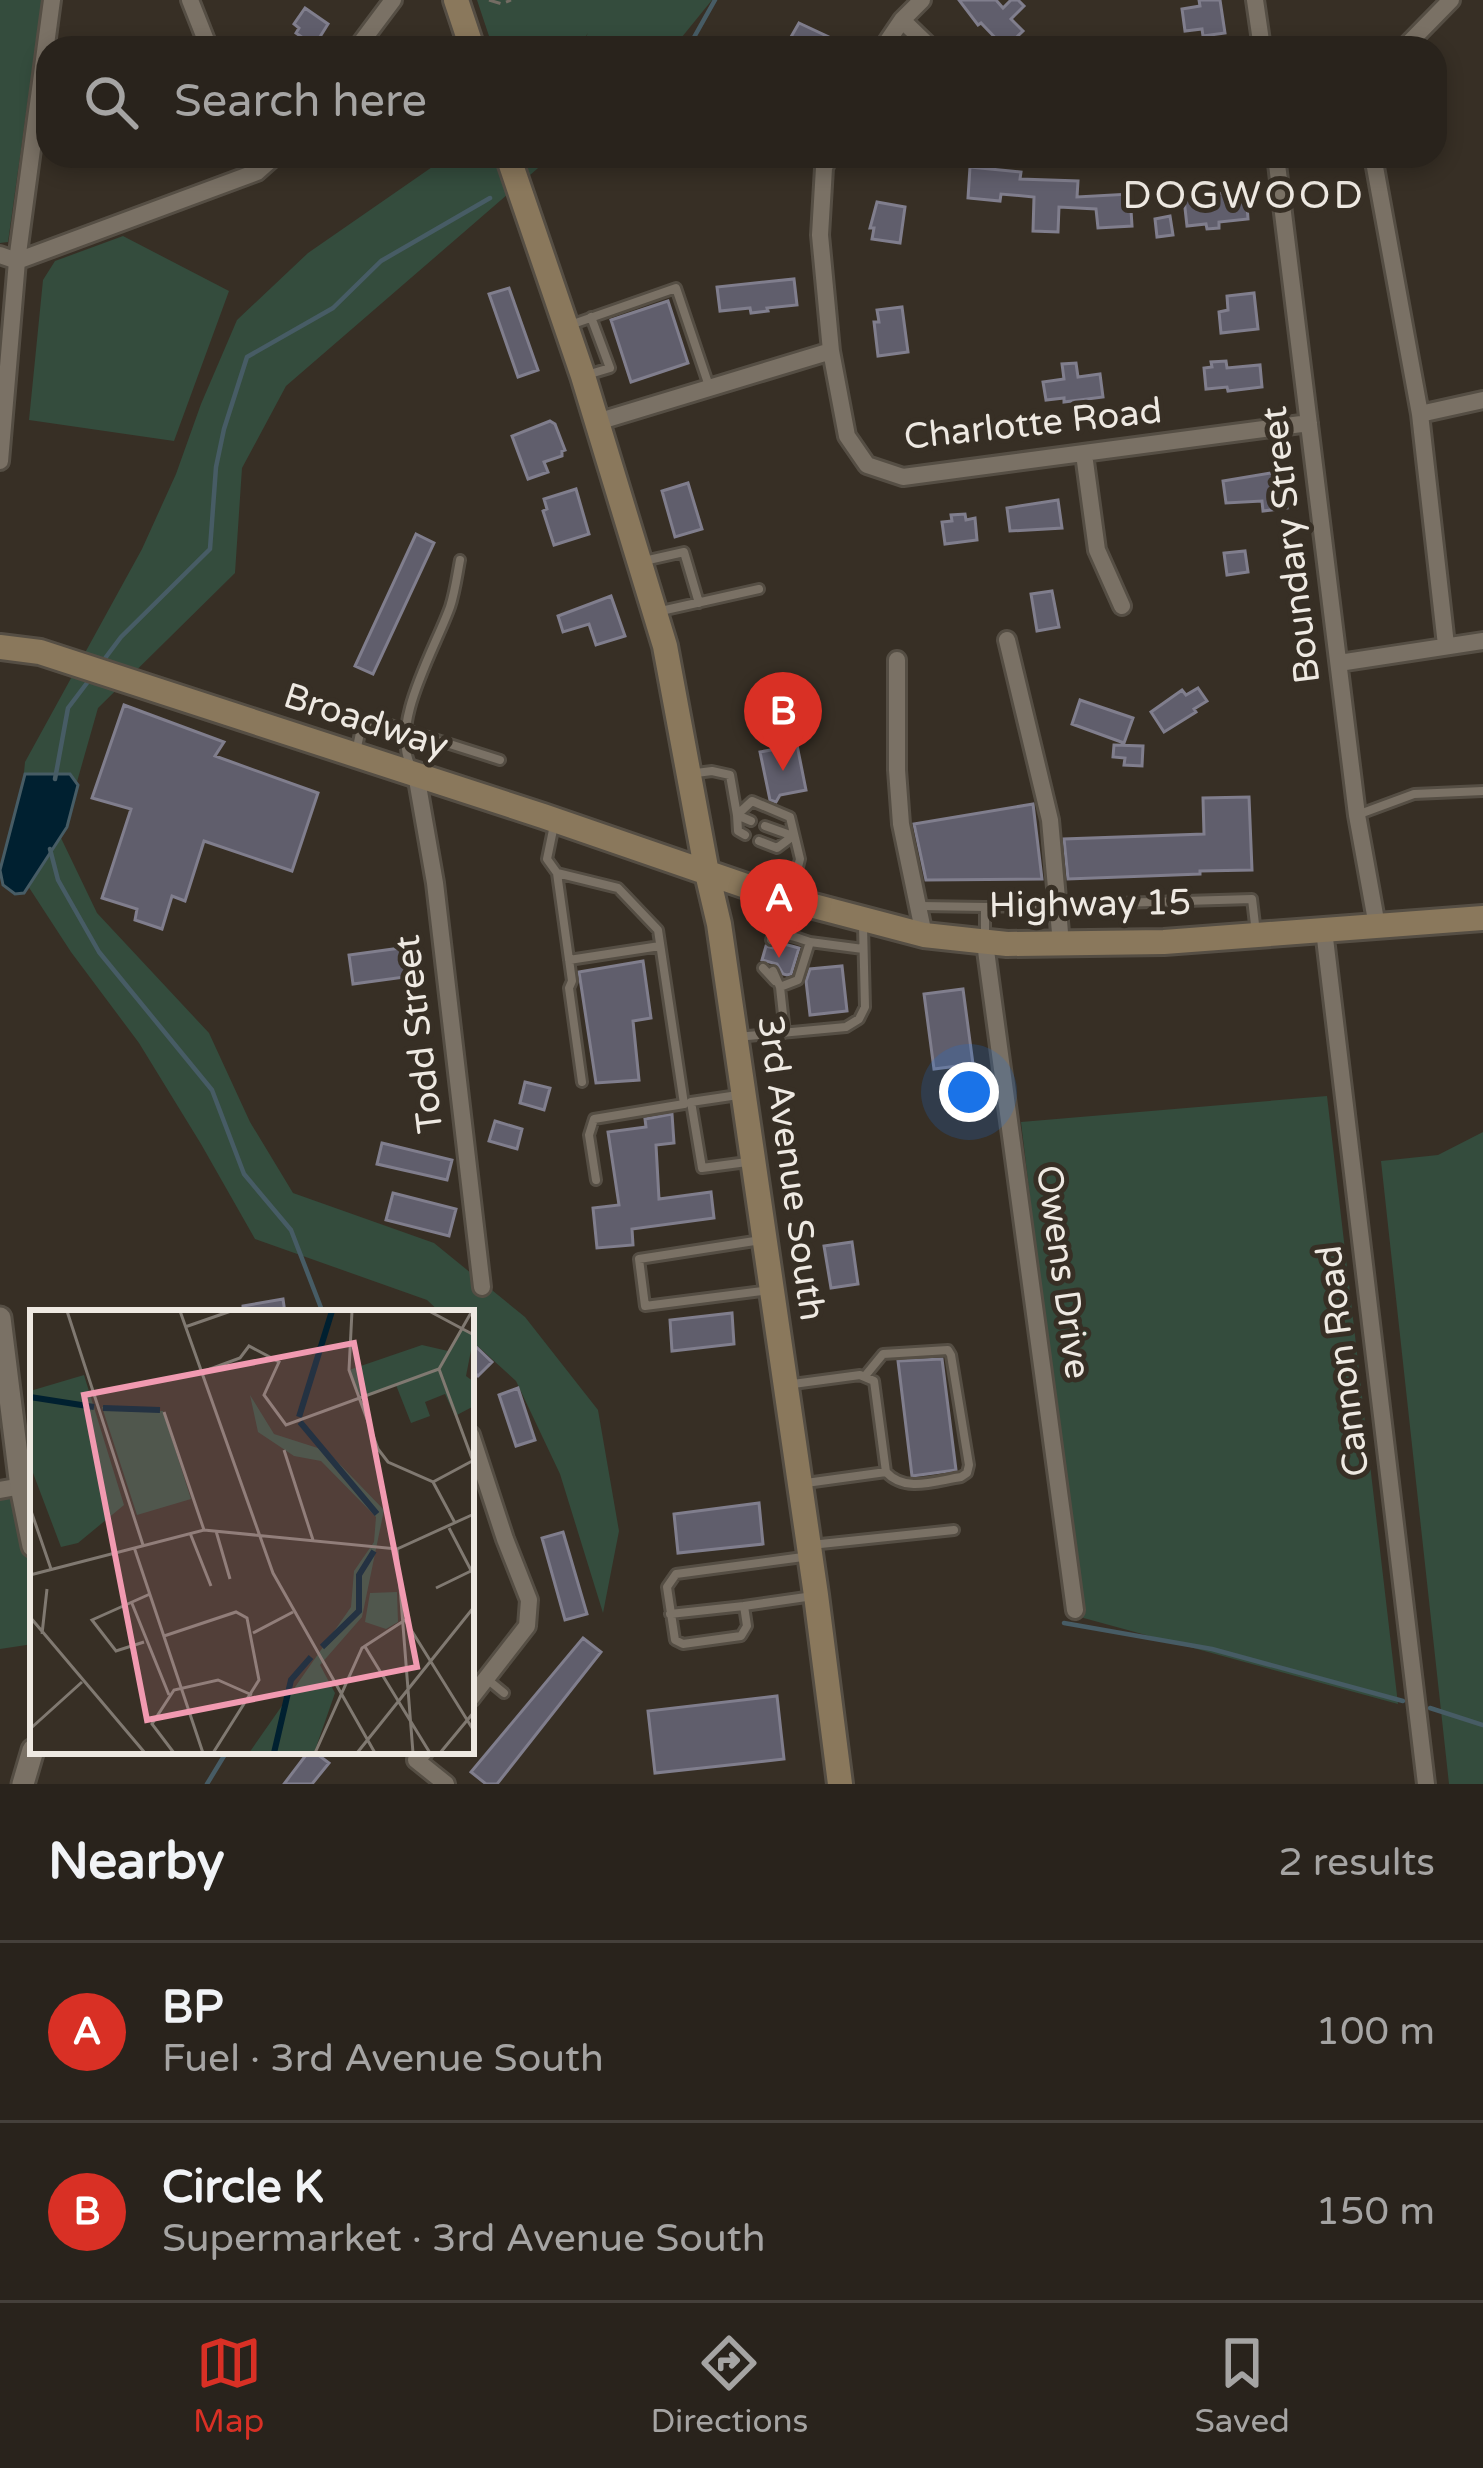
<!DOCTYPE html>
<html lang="en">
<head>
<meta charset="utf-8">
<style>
  body { margin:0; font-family:"Varela Round",sans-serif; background:#312b25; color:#f1f3f6 }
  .you { position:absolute; left:969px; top:1092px; width:42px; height:42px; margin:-30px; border:9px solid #fff; border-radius:50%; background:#1a73e8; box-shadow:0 0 0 18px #1a73e833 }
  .badge { display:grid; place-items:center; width:78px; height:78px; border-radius:50%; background:#d93025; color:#fff; font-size:39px; font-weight:700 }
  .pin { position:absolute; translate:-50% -99px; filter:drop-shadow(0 3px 6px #0008) }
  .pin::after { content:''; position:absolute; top:63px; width:42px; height:36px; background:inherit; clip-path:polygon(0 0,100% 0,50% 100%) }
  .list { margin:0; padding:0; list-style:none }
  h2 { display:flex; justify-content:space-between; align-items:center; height:156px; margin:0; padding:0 48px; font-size:51px }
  h2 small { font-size:39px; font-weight:400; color:#a5a4a3 }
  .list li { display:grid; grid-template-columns:78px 1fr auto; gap:36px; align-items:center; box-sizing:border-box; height:180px; padding:0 48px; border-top:3px solid #45403b }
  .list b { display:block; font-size:45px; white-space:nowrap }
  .list p { margin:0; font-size:39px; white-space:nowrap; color:#a5a4a3 }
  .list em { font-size:39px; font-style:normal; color:#a5a4a3 }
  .icon { flex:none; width:66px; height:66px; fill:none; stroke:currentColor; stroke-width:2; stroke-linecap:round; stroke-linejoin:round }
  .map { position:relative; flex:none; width:1483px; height:1784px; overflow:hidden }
  .search { position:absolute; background:#29231c; box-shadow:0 6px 18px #0003; left:36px; right:36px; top:36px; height:132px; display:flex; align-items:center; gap:30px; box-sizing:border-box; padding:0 42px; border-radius:36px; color:#a5a4a3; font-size:45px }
  .sheet { height:516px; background:#29231c }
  nav { display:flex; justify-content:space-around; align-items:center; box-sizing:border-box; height:168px; border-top:3px solid #45403b; background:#29231c; font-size:33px; color:#a5a4a3 }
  nav a { display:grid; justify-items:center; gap:6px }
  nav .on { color:#d93025 }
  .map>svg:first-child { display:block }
  .green { fill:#344c3d }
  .water { fill:#002030; stroke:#475c65; stroke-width:3 }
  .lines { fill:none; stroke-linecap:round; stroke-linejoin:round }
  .stream { stroke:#475c65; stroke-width:4.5 }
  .building { fill:#605e6c; stroke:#807e8d; stroke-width:3 }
  .service-casing { stroke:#554e44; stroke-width:14 }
  .minor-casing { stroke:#554e44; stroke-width:22 }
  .tertiary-casing { stroke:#554e44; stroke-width:27 }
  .secondary-casing { stroke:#554e44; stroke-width:30 }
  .path { stroke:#736c63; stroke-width:3; stroke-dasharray:12 6; stroke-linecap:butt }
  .service { stroke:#7a7165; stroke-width:8 }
  .minor { stroke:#7a7165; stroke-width:16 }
  .tertiary { stroke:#7a7165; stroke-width:21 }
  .secondary { stroke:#8a785c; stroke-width:24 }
  .labels { text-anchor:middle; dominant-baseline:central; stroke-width:10; stroke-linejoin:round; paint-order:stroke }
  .street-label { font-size:36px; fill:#eee9e2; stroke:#372f25 }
  .neighbourhood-label { font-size:39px; letter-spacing:3px; fill:#eee9e2; stroke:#372f25 }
  .inset-river { fill:none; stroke:#002030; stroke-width:6 }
  .inset-road { fill:none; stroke:#807971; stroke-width:3 }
  .view { fill:#f19ab1; fill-opacity:0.15; stroke:#f19ab1; stroke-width:6 }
  .inset-edge { fill:none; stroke:#eee9e2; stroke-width:6 }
</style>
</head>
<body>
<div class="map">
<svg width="1483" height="1784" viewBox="0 0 1483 1784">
  <rect width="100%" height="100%" fill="#372f25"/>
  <path class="green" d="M0 0H42L8 242 0 243Z
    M477 0H712L673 48H580L588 33 577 48H493Z
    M448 156H552L286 386 242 468 235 573 98 708 61 838 97 913 209 1033 250 1122 293 1193 434 1243 525 1317 598 1410 619 1531 603 1613 560 1474 516 1381 471 1340V1313H441L427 1300 255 1239 201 1144 139 1043 71 952 15 866 25 762 142 549 176 474 201 404 237 320 308 253Z
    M123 236 229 291 174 441 29 420 43 280 55 261Z
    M1327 1096 1398 1704 1080 1617 1021 1122Z
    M1483 1132V1784H1449L1381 1161 1438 1155Z
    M21 1487 33 1546V1644L0 1649V1490Z"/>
  <path class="water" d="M25 774H70L78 785 67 827 24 893 15 894 3 885 0 870Z"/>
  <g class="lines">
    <path class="stream" d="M688 48 715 0
      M550 162 558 156
      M100 665 121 637 210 549 216 467 224 429 247 357 333 308 381 261 490 198
      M55 779 68 708 90 679
      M50 849 58 880 99 952 212 1090 244 1174 291 1230 323 1313
      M1064 1623 1212 1649 1403 1701
      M1430 1708 1483 1725
      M207 1784 227 1751"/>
  </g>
  <path class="building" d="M959 0H996L1003 8 1011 0H1018L1024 6 1011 19 1023 31 1005 48 981 23 978 25Z
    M1199 0H1220L1225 33 1203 36 1202 29 1185 31 1182 9 1200 6Z
    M305 8 328 24 318 40 314 38 310 43 296 33 299 28 294 24Z
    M799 23 833 39 828 48H794L798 41 791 37Z
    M970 167 1021 172 1020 179 1078 181 1077 197 1130 194 1132 226 1098 228 1096 209 1059 207 1058 232 1033 231 1034 197 1001 194 1000 201 968 198Z
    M1224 193 1225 196 1246 193 1248 219 1219 222V228L1207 229 1206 224 1187 226 1184 199Z
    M877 202 905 207 900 243 872 239 874 228H870Z
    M1170 216 1173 235 1157 237 1155 219Z
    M794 279 797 305 767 308 768 311 751 313 750 308 720 311 717 287Z
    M509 288 538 370 518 377 489 294Z
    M1254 293 1258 329 1221 333 1219 312 1228 310 1227 296Z
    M668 301 688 363 631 382 611 320Z
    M902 307 908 352 878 356 874 322H879L877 310Z
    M1226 361 1227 368 1260 365 1262 387 1228 391 1227 387 1206 389 1204 368 1212 367 1211 362Z
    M1076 363 1078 377 1100 374 1103 397 1064 402V398L1046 400 1043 382 1064 379 1062 364Z
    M550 421 555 424 565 450 562 451V456L544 462 548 472 528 479 512 436Z
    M1283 471 1287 508 1263 511 1262 501 1226 503 1223 481Z
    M688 483 702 529 675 537 662 491Z
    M576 489 589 534 554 545 543 511 547 509 544 499Z
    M1058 500 1062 528 1010 531 1007 508Z
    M965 514 966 520 975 518 977 540 945 544 942 522 952 521 951 515Z
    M416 534 434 543 373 674 355 666Z
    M1245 551 1248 572 1227 575 1224 553Z
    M1052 591 1059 627 1037 631 1031 594Z
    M611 596 625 636 596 645 589 624 563 632 558 616Z
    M1198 688 1207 701 1194 709 1196 712 1164 732 1151 712 1182 690 1186 695Z
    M1080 700 1133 718 1124 743 1072 724Z
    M124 705 224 742 215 756 318 793 292 871 204 841 185 901 172 896 162 929 135 920 137 909 102 898 131 809 92 798Z
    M797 745 806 790 780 795 776 802 770 800 760 752Z
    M1114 745 1143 746 1142 766 1124 765 1125 758 1113 757Z
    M1249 797 1252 870 1200 871V874L1068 879 1064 839 1204 834 1203 798Z
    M1033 804 1042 879 926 880 914 824Z
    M784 944 799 948 791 974 787 975 783 974 777 964 762 960 766 946 773 948Z
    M408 947 412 976 353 984 349 955Z
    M643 961 651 1018 633 1021 639 1080 596 1083 579 972Z
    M842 966 847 1011 810 1015 806 981 810 969Z
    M963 989 973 1064 934 1069 924 994Z
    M525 1082 550 1088 544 1110 520 1103Z
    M672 1114 674 1143 656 1145 659 1199 711 1192 714 1218 632 1229 633 1245 597 1248 593 1208 619 1205 608 1132 646 1127 645 1119Z
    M495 1121 522 1129 517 1149 489 1141Z
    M382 1143 452 1160 447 1180 377 1164Z
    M393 1193 456 1209 449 1236 386 1220Z
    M852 1242 858 1284 831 1288 824 1246Z
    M283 1299 285 1313H243V1306Z
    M732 1313 734 1344 672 1351 670 1320Z
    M471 1342 492 1362 478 1376 471 1369Z
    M942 1359 956 1470 912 1476 898 1361Z
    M518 1388 535 1440 516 1446 499 1395Z
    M759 1503 763 1544 678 1553 674 1514Z
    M563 1532 587 1614 565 1620 542 1538Z
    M583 1638 601 1652 497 1784H486L471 1772Z
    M777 1696 784 1759 655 1773 648 1711Z
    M309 1751H313L329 1763 312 1784H284Z"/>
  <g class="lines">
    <g class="service-casing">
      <path id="service" d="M573 324 676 288 709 386
        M590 374 610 368 591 317
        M644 561 684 552 699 603
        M661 611 759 589
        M356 752 360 733 371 719 500 760
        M412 768C388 726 435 649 450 607 455 592 457 576 460 560
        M696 773 712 771 730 775 737 815 751 821
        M1357 815 1414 794 1483 791
        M554 825 547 859 557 873
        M745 835 738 831 737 815 752 801 790 817 800 859 790 898
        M759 841 777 848 793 836 765 826
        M921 906 985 907
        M985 937V907L1252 899 1256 933
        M771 940C782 930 797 938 810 942
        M569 960 660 946
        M763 968 775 981
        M773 971 780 987 785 1033
        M780 987 798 980 810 942 863 949
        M737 1037 846 1027 859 1019 865 1007 863 926
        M582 1082 569 988 572 981 557 873 618 888 658 930 684 1104
        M738 1095 691 1102 702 1168 747 1162
        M596 1180 589 1135 594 1119 684 1104
        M761 1240 639 1259 645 1306 770 1290
        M865 1376 883 1354 948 1350 951 1355 969 1465 967 1473 961 1477C935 1481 905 1493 886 1472
        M793 1384 860 1375 874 1381 886 1472 806 1483
        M811 1545 954 1530
        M803 1557 676 1574 667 1587 675 1640 683 1644 741 1636 747 1626 744 1606 813 1596
        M670 1614 744 1606
        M487 1679 504 1693"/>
    </g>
    <g class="minor-casing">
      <path id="minor" d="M190 0 209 48
        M1255 0 1262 48
        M902 20 931 48
        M357 48 393 0
        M883 48 902 20 922 0
        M1404 48 1451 0
        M829 156 824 168 820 235 831 351 847 436 867 465 903 477 1309 423
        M1276 156 1357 815 1377 926
        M1373 156 1420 414 1446 645
        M0 255 17 261 257 172 275 156
        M1420 414 1483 400
        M597 422 831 351
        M1084 454 1097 550 1122 606
        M0 461 17 261 52 0
        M1007 640 1050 820 1061 944
        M897 660V770L901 824 924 935
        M1339 663 1483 641
        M416 774 435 883 482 1287
        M1324 930 1426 1784
        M985 943 1075 1610
        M471 1435 505 1539 529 1600 527 1626 471 1698
        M0 1490 33 1484
        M425 1751 416 1760 446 1784"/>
    </g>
    <g class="tertiary-casing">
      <path id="tertiary" d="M0 1318 21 1487 33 1546
        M23 1784 33 1750"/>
    </g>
    <g class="secondary-casing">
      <path id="secondary" d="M456 0 472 48
        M508 156 583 376 665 646 707 873 719 924 816 1595 840 1784
        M0 647 40 652 543 816 772 895 924 935 1007 944 1164 942 1483 918"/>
    </g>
    <path class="path" d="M489 0 502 4 511 0"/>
    <use href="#service" class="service"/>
    <use href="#minor" class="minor"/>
    <use href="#tertiary" class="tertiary"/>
    <use href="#secondary" class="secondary"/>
  </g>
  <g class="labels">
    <g class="street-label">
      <text transform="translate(1033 424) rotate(-6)">Charlotte Road</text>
      <text transform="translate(1291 545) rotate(-97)">Boundary Street</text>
      <text transform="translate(366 721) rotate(18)">Broadway</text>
      <text transform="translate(1090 904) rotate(-1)">Highway 15</text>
      <text transform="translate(419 1034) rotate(-97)">Todd Street</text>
      <text transform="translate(791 1168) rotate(82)">3rd Avenue South</text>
      <text transform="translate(1063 1272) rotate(82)">Owens Drive</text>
      <text transform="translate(1343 1361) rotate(-97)">Cannon Road</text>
    </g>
    <g class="neighbourhood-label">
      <text x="1244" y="195">DOGWOOD</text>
    </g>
  </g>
  <g transform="translate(30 1310)">
    <rect width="444" height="444" fill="#372f25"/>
    <path d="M431 19 444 25 436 66 444 72V96L425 106 415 84 395 92 400 106 381 113 366 75 331 87 319 60 392 35 418 41ZM54 65 94 195 48 233 31 237 0 155V81ZM220 85 244 124 297 141 354 200 332 307 290 355 305 383 284 443H219L321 297 324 261 344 232 346 207 291 151 264 146 228 122ZM72 97 133 101 161 189 107 205ZM367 282 368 312 356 319 335 312 340 283Z" fill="#344c3d"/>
    <path class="inset-river" d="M0 87 64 97M73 98 130 100M269 107 302 1M270 112 347 204M292 337 329 301V265L344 241M244 443 261 370 281 347"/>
    <path class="inset-road" d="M37 1 113 235M150 1 243 263 345 443M322 1 319 60 348 139 358 152 403 172 425 213M399 1 444 25M155 17 201 1M409 59 444 154M172 62 210 48 219 36 249 52 234 85 256 115 409 59 442 1M134 102 174 220M254 140 283 230M403 172 444 150M0 198 21 259M419 218 444 266M186 221 200 269M160 223 181 276M104 237 173 443M367 239 383 443M0 265 174 220 367 239 444 204M406 278 443 260M101 291 139 385M0 307 115 443M223 323 263 302M12 324 17 279M134 326 206 302 217 308 229 370 183 443M114 332 86 341 62 310 120 284M334 335 400 443M0 419 52 372M144 443 122 414 144 380 188 370 222 385M285 443 332 338 375 310 444 421M327 443 444 297M410 443 444 402"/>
    <path class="view" d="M324 33 387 357 117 410 54 85Z"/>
    <rect width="444" height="444" class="inset-edge"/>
  </g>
</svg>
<div class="you"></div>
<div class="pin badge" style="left:779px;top:958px">A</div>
<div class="pin badge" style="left:783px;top:771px">B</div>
<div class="search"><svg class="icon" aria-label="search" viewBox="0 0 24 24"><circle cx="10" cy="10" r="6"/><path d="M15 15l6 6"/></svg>Search here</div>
</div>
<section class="sheet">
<h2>Nearby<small>2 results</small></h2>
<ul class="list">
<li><span class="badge">A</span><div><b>BP</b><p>Fuel · 3rd Avenue South</p></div><em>100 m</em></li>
<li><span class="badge">B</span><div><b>Circle K</b><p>Supermarket · 3rd Avenue South</p></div><em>150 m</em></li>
</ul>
</section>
<nav>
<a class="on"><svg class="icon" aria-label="map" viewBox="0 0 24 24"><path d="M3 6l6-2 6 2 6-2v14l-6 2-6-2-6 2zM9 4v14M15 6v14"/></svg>Map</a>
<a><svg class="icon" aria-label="directions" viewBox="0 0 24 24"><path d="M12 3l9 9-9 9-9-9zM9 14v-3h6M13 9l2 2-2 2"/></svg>Directions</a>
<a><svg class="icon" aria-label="saved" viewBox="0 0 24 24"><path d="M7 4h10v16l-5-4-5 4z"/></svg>Saved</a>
</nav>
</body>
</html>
